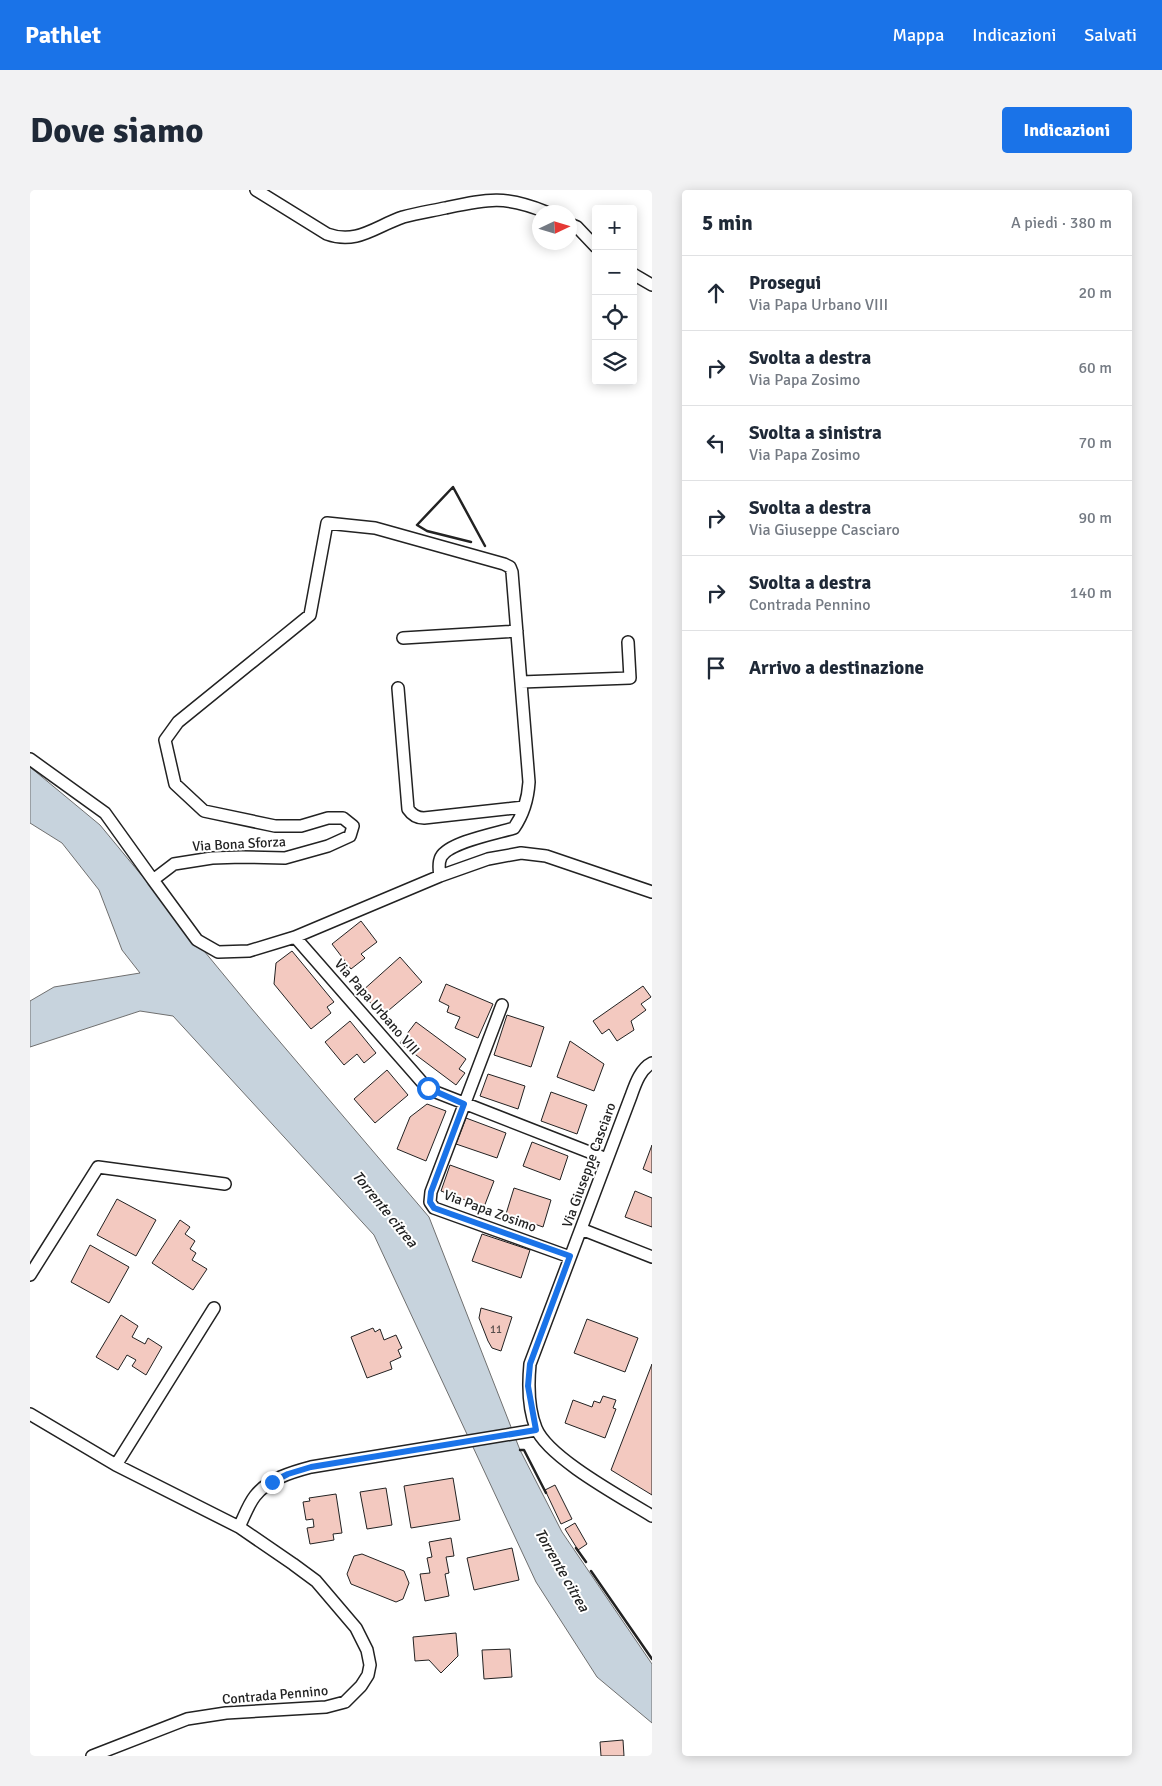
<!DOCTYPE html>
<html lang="it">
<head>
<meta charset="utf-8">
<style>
  body { margin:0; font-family:Signika,sans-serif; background:#f2f2f3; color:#1f2937 }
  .controls { position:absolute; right:15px; top:15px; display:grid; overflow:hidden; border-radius:5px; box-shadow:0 2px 12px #0003 }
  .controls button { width:45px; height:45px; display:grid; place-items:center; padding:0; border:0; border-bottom:1px solid #e0e1e3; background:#fff; color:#1f2937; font:25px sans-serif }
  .compass { position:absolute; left:502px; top:15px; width:45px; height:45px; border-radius:50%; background:#fff; box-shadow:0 2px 12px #0003; rotate:86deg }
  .stop { position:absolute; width:15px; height:15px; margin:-11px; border:4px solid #1a73e8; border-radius:50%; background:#fff }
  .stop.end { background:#1a73e8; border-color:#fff; box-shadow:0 1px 5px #0008 }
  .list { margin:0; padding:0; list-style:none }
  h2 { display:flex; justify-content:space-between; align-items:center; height:65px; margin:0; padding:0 20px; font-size:21px }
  h2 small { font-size:16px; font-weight:400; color:#747a83 }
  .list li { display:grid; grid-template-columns:32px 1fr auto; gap:15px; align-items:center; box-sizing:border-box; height:75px; padding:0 20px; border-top:1px solid #e0e1e3 }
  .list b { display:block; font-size:19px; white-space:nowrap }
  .list p { margin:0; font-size:16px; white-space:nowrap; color:#747a83 }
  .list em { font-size:16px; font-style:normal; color:#747a83 }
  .icon { flex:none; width:28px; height:28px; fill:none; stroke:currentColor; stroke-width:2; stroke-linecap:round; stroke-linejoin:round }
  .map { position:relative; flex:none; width:622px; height:1566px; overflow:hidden; border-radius:5px }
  header { display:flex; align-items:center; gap:30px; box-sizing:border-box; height:70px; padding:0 25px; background:#1a73e8; color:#fff }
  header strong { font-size:24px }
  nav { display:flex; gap:28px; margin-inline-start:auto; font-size:18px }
  .intro { display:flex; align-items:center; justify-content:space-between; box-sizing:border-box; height:120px; padding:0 30px }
  h1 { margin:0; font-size:35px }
  .button { padding:12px 22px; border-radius:5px; background:#1a73e8; color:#fff; font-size:18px; font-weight:700 }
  main { display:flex; gap:30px; padding:0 30px }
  aside { flex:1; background:#fff; border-radius:5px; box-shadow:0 2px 12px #0003 }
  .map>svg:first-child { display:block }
  .water { fill:#c7d3dd; stroke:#6f6f6f }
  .building { fill:#f3c9c0; stroke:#222 }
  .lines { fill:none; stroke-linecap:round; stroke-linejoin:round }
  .street-casing { stroke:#222; stroke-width:14 }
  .street { stroke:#fff; stroke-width:11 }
  .wall { stroke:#222; stroke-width:2.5 }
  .route { stroke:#1a73e8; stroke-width:6 }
  .labels { text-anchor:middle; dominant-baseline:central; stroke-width:4; stroke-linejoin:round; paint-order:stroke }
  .number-label { font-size:11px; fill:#564c4a }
  .street-label { font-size:14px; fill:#222; stroke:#fff }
  .water-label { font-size:15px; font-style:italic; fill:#222; stroke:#fff }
</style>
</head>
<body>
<header>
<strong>Pathlet</strong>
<nav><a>Mappa</a><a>Indicazioni</a><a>Salvati</a></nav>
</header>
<div class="intro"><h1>Dove siamo</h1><a class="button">Indicazioni</a></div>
<main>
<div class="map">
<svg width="622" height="1566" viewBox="0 0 622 1566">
  <rect width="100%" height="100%" fill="#fff"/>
  <path class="water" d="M0 577 70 635 222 819 399 1027 490 1260 532 1342 622 1474V1533L567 1487 506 1392 344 1045 143 826 110 821 0 857V811L24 797 110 783 92 760 69 700 32 653 0 633Z"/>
  <path class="building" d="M331 731 347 752 331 764 335 768 321 779 302 754Z
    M262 761 304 812 297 817 301 823 281 839 244 794 246 773Z
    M370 767 392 792 352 826 331 802Z
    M416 794 463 814 448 848 425 838 430 827 417 822 419 816 409 811Z
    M613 796 621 807 611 814 616 820 601 831 604 840 587 851 579 839 572 844 563 831Z
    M477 825 514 837 501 877 464 865Z
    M320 831 346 863 334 873 327 864 314 875 295 852Z
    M386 832 436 869 429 879 435 883 426 895 370 853Z
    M540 851 574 874 564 901 527 887Z
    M357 880 378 905 345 933 324 909Z
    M458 884 495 896 488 919 450 906Z
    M521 902 557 915 547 944 511 931Z
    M397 914 416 921 396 971 367 959 380 927Z
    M436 928 476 943 467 968 426 954Z
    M502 952 538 966 530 990 493 976Z
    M622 955V983L613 979Z
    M420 975 464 991 454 1017 411 1001Z
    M484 998 521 1010 513 1037 476 1024Z
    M605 1001 622 1008V1037L595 1027Z
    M87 1009 126 1030 106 1066 67 1045Z
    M150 1030 160 1037 155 1044 165 1051 160 1059 166 1063 162 1070 177 1079 163 1100 122 1073Z
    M452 1044 500 1060 491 1088 442 1071Z
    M60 1055 99 1077 79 1113 41 1092Z
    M451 1118 482 1127 471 1161 462 1158 458 1151 449 1128Z
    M91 1125 108 1136 102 1147 115 1154 118 1148 132 1157 116 1185 102 1176 106 1170 97 1165 88 1180 66 1167Z
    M557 1129 608 1148 595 1182 544 1163Z
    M343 1138 345 1142 350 1139 354 1150 366 1145 372 1158 368 1160 371 1167 360 1172 362 1179 337 1188 321 1147Z
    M622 1174V1305L581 1280Z
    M573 1206 586 1210 583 1218 586 1219 575 1248 535 1233 543 1210 562 1217 564 1211 570 1213Z
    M423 1288 430 1330 381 1338 374 1296Z
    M525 1295 542 1329 531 1334 515 1300Z
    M356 1298 362 1335 337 1339 330 1302Z
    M306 1304 312 1343 303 1344 304 1350 280 1354 277 1338 284 1337 283 1329 276 1330 273 1312 280 1311 279 1308Z
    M545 1333 557 1354 548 1360 535 1339Z
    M421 1348 424 1366 416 1367 419 1383 415 1384 419 1406 395 1411 390 1384 400 1383 397 1368 402 1367 399 1352Z
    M482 1358 489 1390 444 1400 437 1368Z
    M332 1364 374 1381 379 1393 373 1409 366 1412 321 1394 317 1384 324 1366Z
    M426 1443 428 1466 411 1483 399 1470 385 1471 383 1447Z
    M480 1459 482 1487 454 1489 452 1460Z
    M593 1550 594 1566H571L570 1552Z"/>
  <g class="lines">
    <g class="street-casing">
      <path id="street" d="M226 0 297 44C327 55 346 36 373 27 387 23 401 21 415 18 458 9 474 5 516 22
        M540 34 547 37 566 57
        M603 84 622 95
        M373 448 487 441
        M491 492 600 488 598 452
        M368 498 378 619C382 625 387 628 394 628L494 617
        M0 569 75 623 123 690
        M410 686C409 680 408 673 411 667 419 652 468 643 484 638 493 625 498 608 499 592L482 382 480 377 474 374 345 338 297 333 280 425 148 532 135 550 145 594 174 621 245 636H271L298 628H313L323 636 320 646 298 656 255 668 212 667 182 668 144 674 123 690 167 750 188 762 219 761 265 747 410 686 458 669 491 663 516 666 622 702
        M265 747 398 899 577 969
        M472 815 401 1002 400 1012 404 1018 540 1067
        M622 873C610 879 605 895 601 906L500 1174C498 1195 498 1218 506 1238 518 1268 593 1308 622 1326
        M551 1039 622 1067
        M0 1085 68 977 195 994
        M0 1224 86 1275 209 1337 263 1374 286 1391 326 1438 337 1460 340 1475 338 1485 331 1496 315 1512 296 1517 196 1523 157 1529 62 1566
        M86 1275 184 1118
        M209 1337C214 1327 218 1315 225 1306 238 1289 262 1282 281 1277L506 1240"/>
    </g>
    <use href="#street" class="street"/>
    <path class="wall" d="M441 352 397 341 387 335 423 297 455 356
      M490 1260H494L516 1303
      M546 1358 556 1372
      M561 1381 622 1469"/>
  </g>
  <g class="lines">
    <path class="route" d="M242 1292 258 1284 281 1277 506 1240 498 1196 500 1174 540 1066 404 1018 400 1012 401 1002 434 914 398 898"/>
  </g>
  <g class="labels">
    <g class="number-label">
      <text x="466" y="1139">11</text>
    </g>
    <g class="street-label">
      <text transform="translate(209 654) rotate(-3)">Via Bona Sforza</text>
      <text transform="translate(347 817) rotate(49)">Via Papa Urbano VIII</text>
      <text transform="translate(559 975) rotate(-70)">Via Giuseppe Casciaro</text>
      <text transform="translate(460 1021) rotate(20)">Via Papa Zosimo</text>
      <text transform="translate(245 1505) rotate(-5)">Contrada Pennino</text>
    </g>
    <g class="water-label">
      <text transform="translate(355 1019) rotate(51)">Torrente citrea</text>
      <text transform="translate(532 1380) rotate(60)">Torrente citrea</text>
    </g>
  </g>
</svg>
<div class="controls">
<button>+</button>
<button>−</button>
<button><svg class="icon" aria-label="locate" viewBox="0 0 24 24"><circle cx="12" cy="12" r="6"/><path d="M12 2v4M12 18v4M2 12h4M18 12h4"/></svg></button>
<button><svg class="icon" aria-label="layers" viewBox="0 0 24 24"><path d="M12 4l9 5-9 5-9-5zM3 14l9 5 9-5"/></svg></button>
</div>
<svg class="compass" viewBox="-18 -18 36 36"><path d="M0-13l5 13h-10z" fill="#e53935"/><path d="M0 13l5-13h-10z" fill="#747a83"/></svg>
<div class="stop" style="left:398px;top:898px"></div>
<div class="stop end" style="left:242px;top:1292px"></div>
</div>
<aside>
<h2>5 min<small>A piedi · 380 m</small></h2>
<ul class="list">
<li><svg class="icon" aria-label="ahead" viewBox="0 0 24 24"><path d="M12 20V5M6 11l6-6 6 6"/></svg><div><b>Prosegui</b><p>Via Papa Urbano VIII</p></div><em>20 m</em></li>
<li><svg class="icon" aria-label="right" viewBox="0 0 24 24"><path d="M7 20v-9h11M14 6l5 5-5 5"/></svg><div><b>Svolta a destra</b><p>Via Papa Zosimo</p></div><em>60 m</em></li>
<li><svg class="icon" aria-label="left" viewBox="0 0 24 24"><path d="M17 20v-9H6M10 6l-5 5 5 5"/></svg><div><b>Svolta a sinistra</b><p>Via Papa Zosimo</p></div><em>70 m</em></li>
<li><svg class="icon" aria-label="right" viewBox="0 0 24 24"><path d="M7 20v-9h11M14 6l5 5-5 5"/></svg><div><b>Svolta a destra</b><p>Via Giuseppe Casciaro</p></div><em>90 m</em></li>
<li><svg class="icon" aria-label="right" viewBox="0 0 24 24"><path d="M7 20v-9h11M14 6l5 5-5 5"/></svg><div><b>Svolta a destra</b><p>Contrada Pennino</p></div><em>140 m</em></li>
<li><svg class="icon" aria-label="arrive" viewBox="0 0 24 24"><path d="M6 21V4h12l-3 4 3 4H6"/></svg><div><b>Arrivo a destinazione</b></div></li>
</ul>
</aside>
</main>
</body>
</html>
